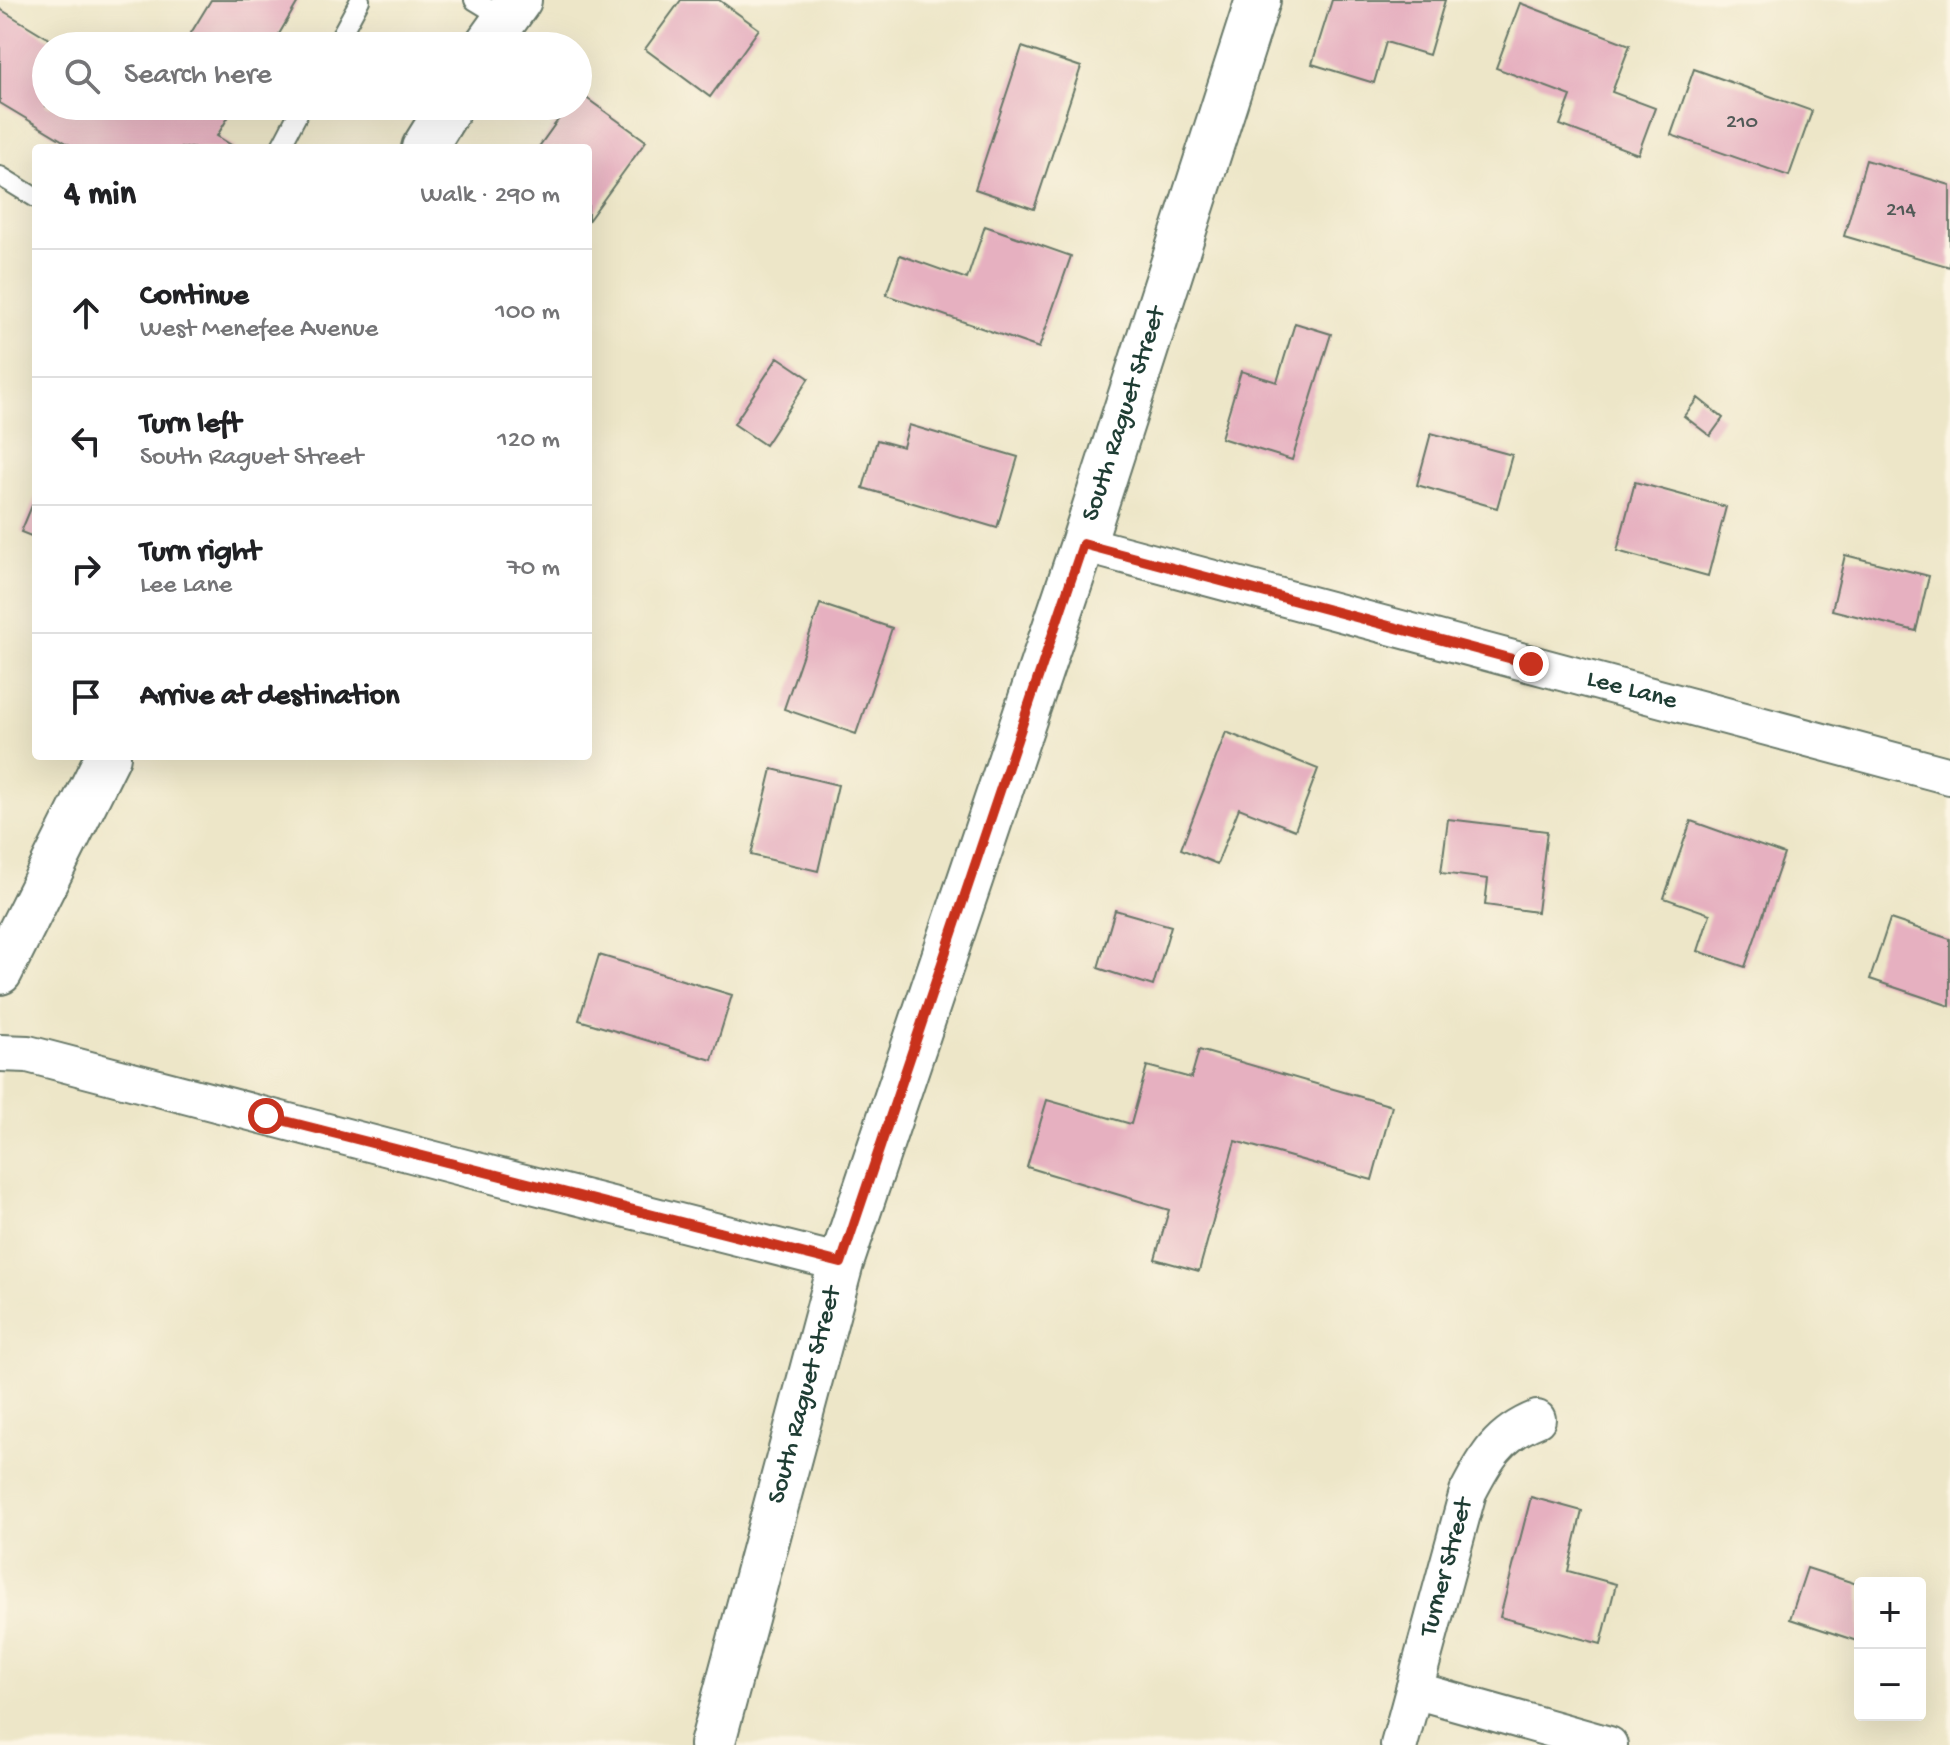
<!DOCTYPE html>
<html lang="en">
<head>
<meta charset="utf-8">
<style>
  body { margin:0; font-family:"Gochi Hand",sans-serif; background:#f6f6f6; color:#202124 }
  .controls { position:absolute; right:24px; bottom:24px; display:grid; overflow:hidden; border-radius:8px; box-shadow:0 8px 32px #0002 }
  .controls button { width:72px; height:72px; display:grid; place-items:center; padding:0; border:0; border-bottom:2px solid #e0e0e0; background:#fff; color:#202124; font:40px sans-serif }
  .stop { position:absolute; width:24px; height:24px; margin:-18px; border:6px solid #c8321e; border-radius:50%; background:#fff }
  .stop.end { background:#c8321e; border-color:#fff; box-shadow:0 2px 8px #0008 }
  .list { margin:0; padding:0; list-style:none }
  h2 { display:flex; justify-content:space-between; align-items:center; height:104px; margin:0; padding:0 32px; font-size:34px }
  h2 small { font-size:26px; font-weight:400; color:#757577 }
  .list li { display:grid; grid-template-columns:52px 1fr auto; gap:24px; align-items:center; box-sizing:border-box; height:128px; padding:0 32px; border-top:2px solid #e0e0e0 }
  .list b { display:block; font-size:30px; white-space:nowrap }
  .list p { margin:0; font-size:26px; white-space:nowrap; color:#757577 }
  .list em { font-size:26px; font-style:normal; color:#757577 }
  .icon { flex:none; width:44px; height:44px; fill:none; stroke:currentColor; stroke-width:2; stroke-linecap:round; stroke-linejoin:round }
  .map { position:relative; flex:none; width:1950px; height:1745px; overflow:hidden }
  .search { position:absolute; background:#fff; box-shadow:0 8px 32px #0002; left:32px; top:32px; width:560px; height:88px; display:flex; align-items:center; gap:20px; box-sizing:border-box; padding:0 28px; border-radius:44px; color:#757577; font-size:30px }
  .panel { position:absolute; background:#fff; box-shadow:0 8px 32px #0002; left:32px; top:144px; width:560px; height:616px; border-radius:8px }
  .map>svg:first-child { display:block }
  .building { fill:#e6b0c0 }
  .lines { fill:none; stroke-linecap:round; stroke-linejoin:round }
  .service-casing { stroke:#677868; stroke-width:22 }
  .minor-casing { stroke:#677868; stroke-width:40 }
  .tertiary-casing { stroke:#677868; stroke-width:48 }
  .service { stroke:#fff; stroke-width:18 }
  .minor { stroke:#fff; stroke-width:36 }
  .tertiary { stroke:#fff; stroke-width:44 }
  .route { stroke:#c8321e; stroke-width:10 }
  .labels { text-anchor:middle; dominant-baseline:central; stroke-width:6; stroke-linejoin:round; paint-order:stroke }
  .number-label { font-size:22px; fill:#515a57 }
  .street-label { font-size:26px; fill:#1f3d34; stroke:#fcf5e5 }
</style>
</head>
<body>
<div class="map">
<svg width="1950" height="1745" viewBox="0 0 1950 1745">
  <rect width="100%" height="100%" fill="#fcf5e5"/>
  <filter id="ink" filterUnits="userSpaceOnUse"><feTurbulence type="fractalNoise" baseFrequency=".0125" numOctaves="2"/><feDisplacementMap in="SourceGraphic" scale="16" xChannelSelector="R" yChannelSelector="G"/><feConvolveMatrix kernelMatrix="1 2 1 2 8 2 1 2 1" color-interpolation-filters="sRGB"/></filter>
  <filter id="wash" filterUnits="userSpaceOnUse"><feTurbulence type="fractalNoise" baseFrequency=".006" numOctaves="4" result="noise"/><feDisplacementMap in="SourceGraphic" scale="32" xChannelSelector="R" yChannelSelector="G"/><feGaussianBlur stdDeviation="1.8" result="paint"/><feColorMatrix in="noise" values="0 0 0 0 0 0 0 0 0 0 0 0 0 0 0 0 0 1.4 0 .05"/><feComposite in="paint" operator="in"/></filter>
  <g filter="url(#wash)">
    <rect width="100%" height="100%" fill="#ede6c8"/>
    <g id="blocks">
      <path class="building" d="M211 0H299L272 46H183Z
        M681 0H719L759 29 710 97 645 49Z
        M1332 0H1445L1429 55 1386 42 1374 83 1312 64Z
        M1520 3 1630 45 1612 92 1655 108 1638 154 1560 125 1571 96 1496 68Z
        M0 9 61 46H46V106H235L217 136 236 148H75L0 103Z
        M1022 47 1081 67 1034 209 975 189Z
        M1694 69 1812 111 1789 176 1671 135Z
        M578 92 646 141 588 221V148H538L568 106H578Z
        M1866 160 1950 185V267L1844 236Z
        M985 226 1071 256 1039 348 886 295 900 255 967 279Z
        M1295 323 1331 334 1292 460 1221 438 1241 371 1277 382Z
        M778 357 809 378 765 445 734 424Z
        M1698 398 1723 418 1710 436 1684 416Z
        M909 425 1018 457 997 528 863 488 877 440 903 447Z
        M1431 433 1512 455 1497 508 1417 485Z
        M1635 482 1726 507 1708 576 1617 551Z
        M36 496V538L21 532Z
        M1845 555 1929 576 1916 631 1832 610Z
        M820 604 892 628 856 734 784 709Z
        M1226 732 1318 769 1295 830 1239 808 1217 864 1181 849Z
        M772 769 838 785 818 871 751 855Z
        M1448 819 1547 831 1537 912 1485 905 1488 879 1441 873Z
        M1691 821 1784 854 1745 967 1698 951 1710 914 1664 898Z
        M1115 910 1171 926 1153 986 1098 968Z
        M1890 919 1950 939V1006L1870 979Z
        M599 955 732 995 712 1060 579 1020Z
        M1199 1050 1392 1106 1372 1180 1235 1141 1199 1271 1155 1259 1169 1210 1027 1167 1047 1100 1131 1124 1147 1066 1191 1078Z
        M1531 1497 1582 1511 1568 1571 1616 1584 1601 1644 1500 1617Z
        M1807 1568 1860 1585V1642L1790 1619Z"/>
    </g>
  </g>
  <g filter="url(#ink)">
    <use href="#blocks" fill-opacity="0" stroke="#677868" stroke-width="2"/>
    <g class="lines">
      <g class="service-casing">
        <path id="service" d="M474 0 505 19
          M335 46 360 0
          M280 148 302 106
          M0 176 36 198"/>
      </g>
      <g class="minor-casing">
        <g id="minor">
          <path id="s1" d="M1083 544 1950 776"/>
          <path d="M0 1053 28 1054 473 1170 841 1263"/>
          <path d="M1414 1690 1609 1745"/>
          <path id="s2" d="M1399 1745 1468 1492C1486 1457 1499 1434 1537 1419"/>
        </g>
      </g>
      <g class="tertiary-casing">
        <g id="tertiary">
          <path d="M486 46 519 0"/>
          <path d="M424 148 450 106"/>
          <path d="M0 972 108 756"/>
          <path id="s3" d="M712 1745 841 1263 1083 544 1258 0"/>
        </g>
      </g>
      <use href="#service" class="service"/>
      <use href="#minor" class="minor"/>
      <use href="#tertiary" class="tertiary"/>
    </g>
  </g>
  <g class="lines" filter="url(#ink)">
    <path class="route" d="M266 1116 841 1263 1083 544 1531 664"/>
  </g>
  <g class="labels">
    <g class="number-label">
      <text x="1742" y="123">210</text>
      <text x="1901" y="211">214</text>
    </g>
    <g class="street-label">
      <text stroke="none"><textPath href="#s3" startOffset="1394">South Raguet Street</textPath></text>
      <text stroke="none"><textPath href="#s1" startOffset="568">Lee Lane</textPath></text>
      <text stroke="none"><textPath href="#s3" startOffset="362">South Raguet Street</textPath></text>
      <text stroke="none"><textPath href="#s2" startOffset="184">Turner Street</textPath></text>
    </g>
  </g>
</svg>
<div class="controls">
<button>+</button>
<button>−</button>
</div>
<div class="stop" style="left:266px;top:1116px"></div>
<div class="stop end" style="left:1531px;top:664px"></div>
<div class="search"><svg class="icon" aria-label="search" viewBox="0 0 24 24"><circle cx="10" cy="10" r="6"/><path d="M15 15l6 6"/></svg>Search here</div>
<section class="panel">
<h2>4 min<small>Walk · 290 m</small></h2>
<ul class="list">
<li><svg class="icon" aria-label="ahead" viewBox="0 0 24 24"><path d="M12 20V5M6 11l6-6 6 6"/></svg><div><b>Continue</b><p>West Menefee Avenue</p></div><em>100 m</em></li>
<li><svg class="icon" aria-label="left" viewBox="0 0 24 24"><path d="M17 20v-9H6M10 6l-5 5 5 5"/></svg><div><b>Turn left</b><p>South Raguet Street</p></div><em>120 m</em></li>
<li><svg class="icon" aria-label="right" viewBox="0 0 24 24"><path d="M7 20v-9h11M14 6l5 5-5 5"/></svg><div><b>Turn right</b><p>Lee Lane</p></div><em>70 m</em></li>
<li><svg class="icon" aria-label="arrive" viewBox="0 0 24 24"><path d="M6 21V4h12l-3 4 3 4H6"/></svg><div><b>Arrive at destination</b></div></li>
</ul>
</section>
</div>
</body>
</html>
